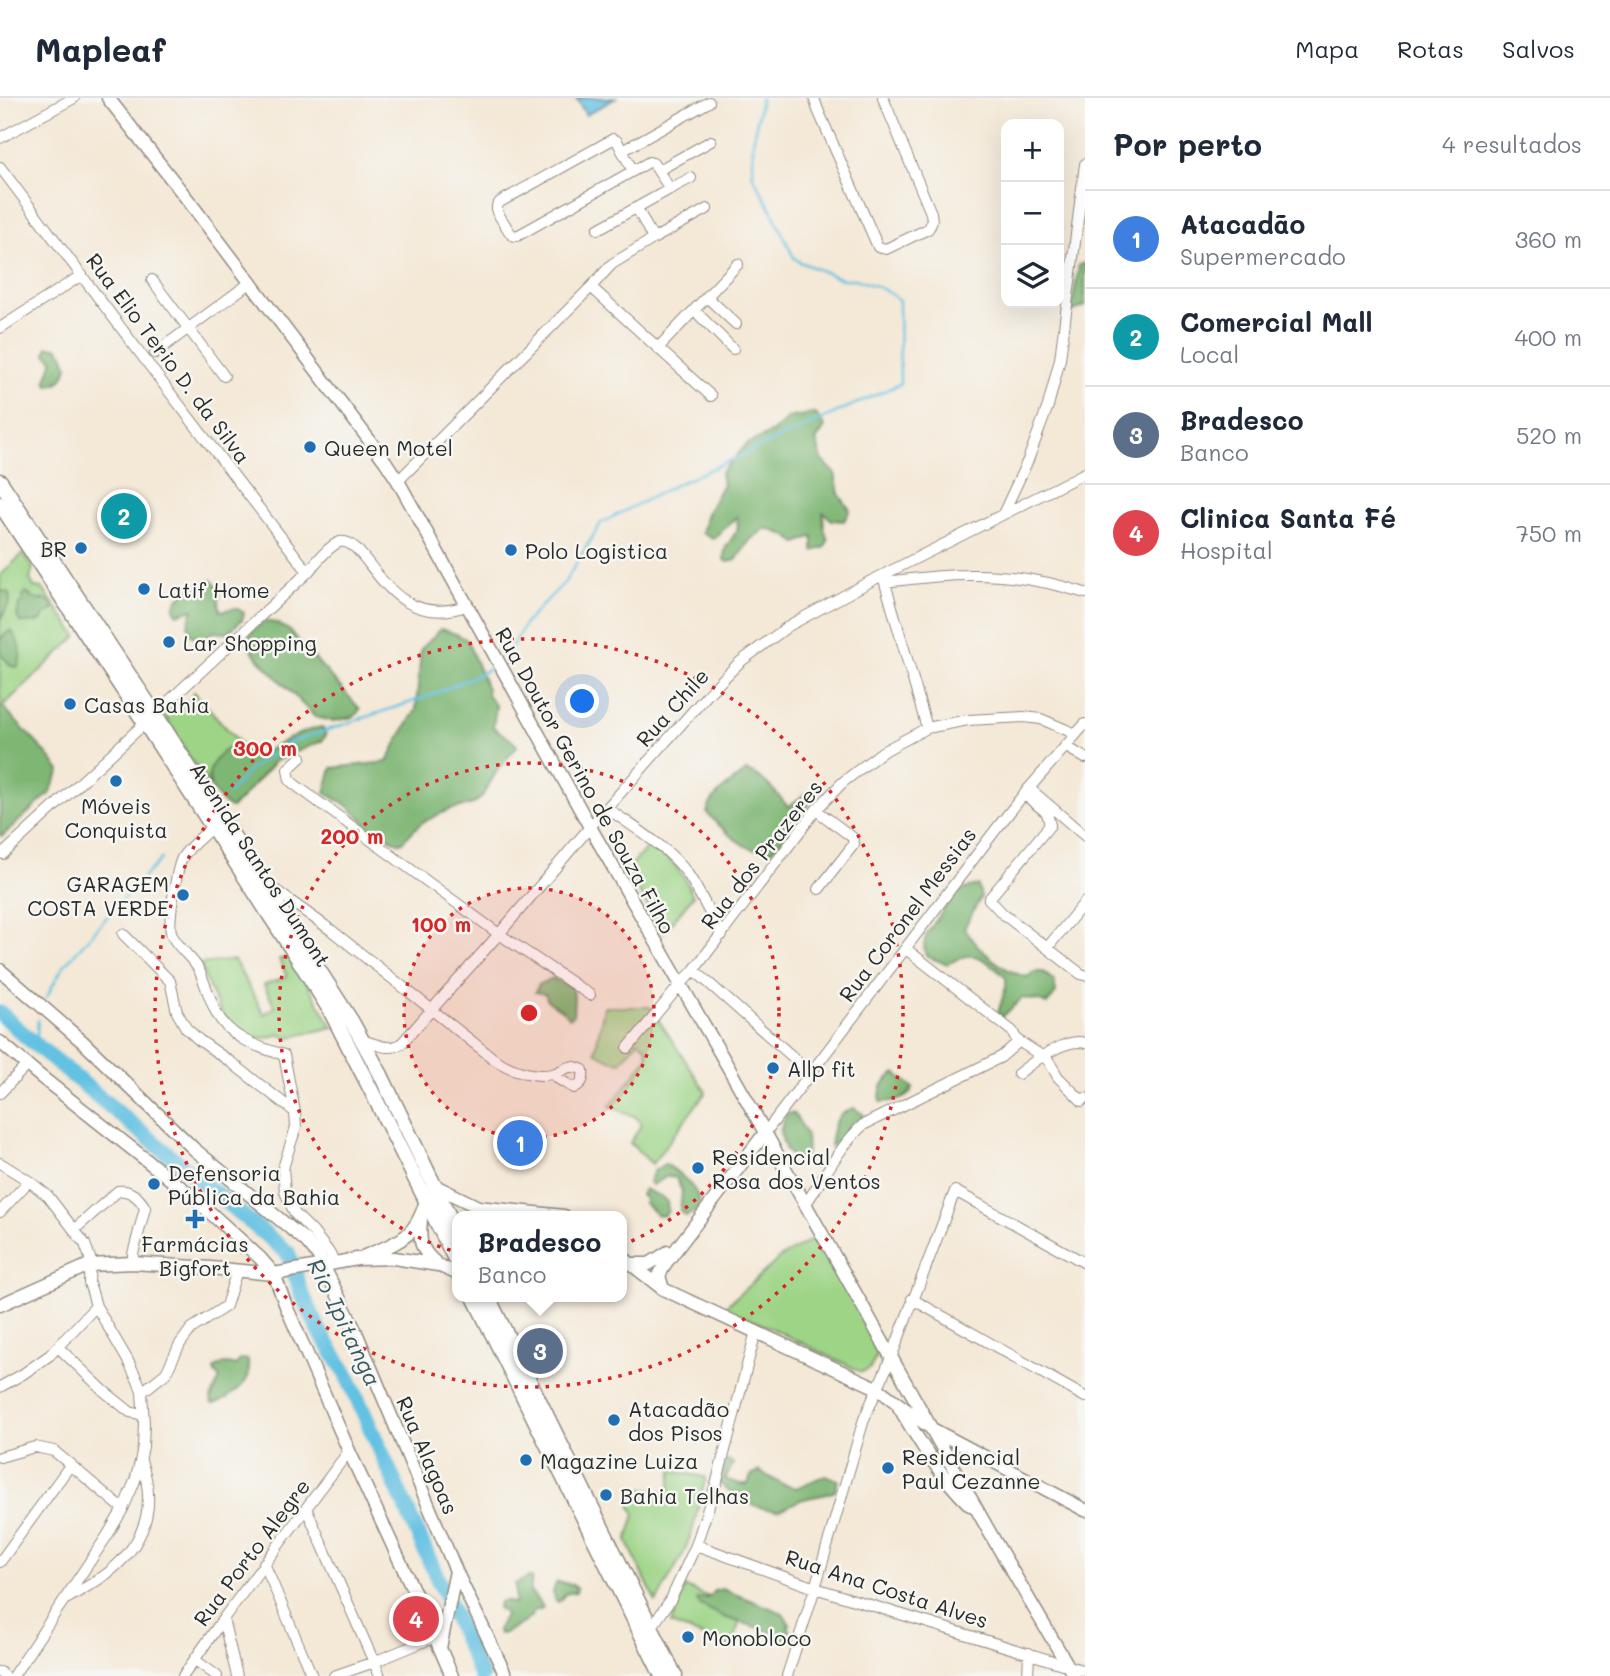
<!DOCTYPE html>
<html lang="pt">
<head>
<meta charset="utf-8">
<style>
  body { margin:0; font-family:Mali,sans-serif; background:#f6f6f7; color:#1f2937 }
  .controls { position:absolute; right:21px; top:21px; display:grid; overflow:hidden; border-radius:14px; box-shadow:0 7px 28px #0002 }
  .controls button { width:63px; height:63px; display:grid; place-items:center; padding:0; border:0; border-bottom:2px solid #e0e1e3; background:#fff; color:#1f2937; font:35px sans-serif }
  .you { position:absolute; left:583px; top:604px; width:24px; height:24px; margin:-18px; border:5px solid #fff; border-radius:50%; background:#1a73e8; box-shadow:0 0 0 10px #1a73e833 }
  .badge { display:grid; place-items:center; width:46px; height:46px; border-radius:50%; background:#1f6fb2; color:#fff; font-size:23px; font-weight:700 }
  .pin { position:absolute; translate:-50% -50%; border:4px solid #fff; box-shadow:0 2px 7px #0006 }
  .popup { position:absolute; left:452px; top:1113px; width:175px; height:91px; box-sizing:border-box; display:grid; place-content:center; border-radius:14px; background:#fff; filter:drop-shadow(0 2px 5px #0005); font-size:23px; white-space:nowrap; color:#747a83 }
  .popup b { font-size:26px; color:#1f2937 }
  .popup::after { content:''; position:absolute; left:50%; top:100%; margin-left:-14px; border:14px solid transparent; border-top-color:#fff }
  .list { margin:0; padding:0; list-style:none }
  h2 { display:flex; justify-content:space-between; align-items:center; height:91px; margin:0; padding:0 28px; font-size:30px }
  h2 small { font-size:23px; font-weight:400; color:#747a83 }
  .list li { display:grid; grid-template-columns:46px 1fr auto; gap:21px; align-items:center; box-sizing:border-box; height:98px; padding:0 28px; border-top:2px solid #e0e1e3 }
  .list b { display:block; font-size:26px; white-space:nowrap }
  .list p { margin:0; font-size:23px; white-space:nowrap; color:#747a83 }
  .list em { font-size:23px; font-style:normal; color:#747a83 }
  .icon { flex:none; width:38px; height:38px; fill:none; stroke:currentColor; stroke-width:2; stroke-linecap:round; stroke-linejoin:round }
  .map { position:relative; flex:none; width:1085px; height:1578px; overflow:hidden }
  header { display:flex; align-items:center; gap:42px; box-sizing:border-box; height:98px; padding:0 35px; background:#fff; border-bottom:2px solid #e0e1e3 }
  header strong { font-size:33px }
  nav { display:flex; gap:38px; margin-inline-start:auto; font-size:24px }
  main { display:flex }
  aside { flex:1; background:#fff }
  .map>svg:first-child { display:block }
  .green { fill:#9dd486; stroke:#648058; stroke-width:2 }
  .forest { fill:#7eb673; stroke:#54704f; stroke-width:2 }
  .water { fill:#64c1e2; stroke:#487686; stroke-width:2 }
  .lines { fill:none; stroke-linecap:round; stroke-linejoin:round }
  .stream { stroke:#64c1e2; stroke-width:2.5 }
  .river { stroke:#64c1e2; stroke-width:16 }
  .minor-casing { stroke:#908a80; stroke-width:12 }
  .major-casing { stroke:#908a80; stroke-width:15 }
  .highway-casing { stroke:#908a80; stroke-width:17 }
  .minor { stroke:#fff; stroke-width:10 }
  .major { stroke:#fff; stroke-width:12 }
  .highway { stroke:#fff; stroke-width:14 }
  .ring { fill:none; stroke:#d62828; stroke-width:3.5; stroke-dasharray:3.5 7 }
  .poi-dot { fill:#1f6fb2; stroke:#f6f6f2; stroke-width:2.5 }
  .labels { text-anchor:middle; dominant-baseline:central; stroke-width:5; stroke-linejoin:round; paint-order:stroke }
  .street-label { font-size:21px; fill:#2b2b2b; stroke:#f6f6f2 }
  .poi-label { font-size:21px; fill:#2b2b2b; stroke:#f6f6f2; text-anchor:start }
  .water-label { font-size:23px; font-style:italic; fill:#3c5862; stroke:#f6f6f2 }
  .centre { fill:#d62828; stroke:#f6f6f2; stroke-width:3.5 }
  .ring-label { font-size:21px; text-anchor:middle; font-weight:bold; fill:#d62828; stroke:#f6f6f2; stroke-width:5; stroke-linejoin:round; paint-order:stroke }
</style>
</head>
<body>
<header>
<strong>Mapleaf</strong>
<nav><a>Mapa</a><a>Rotas</a><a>Salvos</a></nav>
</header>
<main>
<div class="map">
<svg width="1085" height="1578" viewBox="0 0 1085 1578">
  <rect width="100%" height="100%" fill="#f6f6f2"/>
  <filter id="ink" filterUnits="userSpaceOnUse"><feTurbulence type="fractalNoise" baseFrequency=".0143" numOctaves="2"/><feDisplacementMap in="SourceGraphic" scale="14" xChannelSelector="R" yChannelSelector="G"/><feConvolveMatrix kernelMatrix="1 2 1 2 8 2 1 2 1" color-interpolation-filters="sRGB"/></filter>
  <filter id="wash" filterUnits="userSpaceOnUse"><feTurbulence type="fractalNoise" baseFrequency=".00686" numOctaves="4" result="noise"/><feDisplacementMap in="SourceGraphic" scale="28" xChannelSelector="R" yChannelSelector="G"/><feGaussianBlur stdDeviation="1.57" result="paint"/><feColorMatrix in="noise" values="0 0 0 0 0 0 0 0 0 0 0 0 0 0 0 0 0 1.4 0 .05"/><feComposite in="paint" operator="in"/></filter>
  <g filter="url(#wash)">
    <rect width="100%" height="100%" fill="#f4e8d6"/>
    <path class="green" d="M23 456 33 470 30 481 34 489 42 490 77 538 5 606 0 601V477Z
      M194 594 244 650 234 646 208 679 210 689 190 660 163 615 166 610 177 612 189 603Z
      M649 747C671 761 683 773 693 798L663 835 627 772Z
      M291 859 333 929 287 940 279 936C231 956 213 901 200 866L234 862 264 916 275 909 264 887 287 879 279 861Z
      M604 909H650L706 994 652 1066 630 1045 642 1026 636 1019 610 1008 648 959 646 949 638 943 621 964 610 962 595 954Z
      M818 1138 858 1210 877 1256 870 1271 861 1274 767 1228 727 1212V1207L781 1159Z
      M672 1373 706 1379 692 1434 683 1456 656 1504 627 1443 635 1416 630 1407 633 1397H639L642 1391 669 1395Z
      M685 1489 709 1499 708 1500H702L725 1519 740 1523 731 1550 671 1526Z"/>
    <path class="forest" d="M1085 165V208L1071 214 1079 167Z
      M48 249H57L63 256 68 269C63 280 61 286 48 287L46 282 53 262 46 256Z
      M815 315 825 329 816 343 822 362 835 375 839 396 850 412 844 423 832 422 823 414 824 430 828 443 824 450 813 453V438L797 445 785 437 766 430 750 442 736 462 728 464 724 462 725 451 738 431 737 418 713 441 702 435 707 415 723 386 721 374 747 346 773 334 788 320Z
      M212 482 220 491 219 501 220 513 236 510 244 515 242 522 227 535 213 534 205 540 199 541 191 537 188 527 193 511 177 516 174 510C179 493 196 486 212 482Z
      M3 493 9 495 10 503 1 521 0 494Z
      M26 494C31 500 37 504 44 501L49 503 54 511C49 516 44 513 42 522 35 525 28 526 20 524L17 518 19 508 23 503 22 498Z
      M265 523 276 525 289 532 360 611 354 619 333 623 315 619 257 559 246 543 252 533Z
      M441 531 456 536 467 542 487 591V596L496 608 493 629C502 637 510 638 517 648L497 673 481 700 473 706 448 712 421 725 401 745 375 735 350 709 325 695 332 670 387 664 401 637 416 612 421 551Z
      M11 532C19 542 23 557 18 569L11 568 0 555 1 540Z
      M0 605C19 629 43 648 60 673L49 696 2 738 0 737Z
      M322 629 326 637 322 643 275 663 239 703 231 710C223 707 220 701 215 695 200 676 216 656 234 646 240 648 250 656 254 657 262 658 281 644 290 640 300 635 311 631 322 629Z
      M746 673C761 676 779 697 788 709L808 694 811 702 804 714 796 721 791 734 771 753C765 751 760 752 754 751 738 748 718 726 707 715 712 695 731 686 746 673Z
      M978 787 981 799 964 830C978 851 1001 873 1027 879L1034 874H1043L1054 883 1056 895 1047 906 1040 903 1022 900 1002 919 998 915 1006 889V880C996 871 981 855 967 858 960 859 953 864 946 866L926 858 924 848 926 837 953 798 965 791Z
      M553 880 573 890 574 901 573 917 569 920 564 914 547 902 546 896 535 894 539 886Z
      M896 975 913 990C907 1003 893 1003 880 1004 880 989 883 982 896 975Z
      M854 1010 864 1017V1021L848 1036 830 1048C832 1030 835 1016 854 1010Z
      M793 1015C807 1033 808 1039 806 1061H799L792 1059 786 1052 780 1034 786 1016Z
      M665 1066C680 1074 720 1108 685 1118L680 1113 682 1093 676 1080 668 1078 652 1087 649 1084 654 1073Z
      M644 1091 662 1099 667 1103 668 1113 664 1118 657 1117 644 1105 646 1102 641 1097Z
      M243 1261 248 1262C248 1268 250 1274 248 1279 244 1289 221 1306 212 1306L211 1300 220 1280 215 1276 214 1271C222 1265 226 1265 235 1268L240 1262Z
      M726 1363H730L733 1366 725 1381 740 1386H748L751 1378 759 1373 782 1386 796 1390 826 1377 838 1382 835 1393C824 1398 815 1398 804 1401 795 1403 787 1410 779 1412 760 1414 733 1397 720 1386Z
      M529 1479 532 1480 530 1493 543 1509 541 1512H535C532 1516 532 1519 527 1522 522 1526 505 1536 499 1536L497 1532 505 1518 503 1513 498 1510 499 1504 505 1503 515 1506V1486Z
      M557 1484 571 1486 577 1490 576 1494 565 1496 561 1502 558 1504C550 1499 553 1491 557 1484Z
      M722 1491 783 1515 789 1525 788 1529 792 1538 787 1543C768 1530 745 1527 724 1519 715 1515 707 1510 699 1506L697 1501 708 1500 714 1493Z"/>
    <path class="water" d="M576 0H616L586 17Z"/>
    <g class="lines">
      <path class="stream" d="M506 560 526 524 565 484 601 425 675 387 900 286 899 203 890 195 878 189 855 181H842L800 164 794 160 772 113 753 78V44L761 0
        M227 697 251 671 286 646 432 597 490 571
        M46 900 63 869 128 795 161 761
        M36 947 38 922"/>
      <path class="river" d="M0 915 36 947 288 1155 301 1194 320 1234 346 1275 481 1578"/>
    </g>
  </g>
  <g filter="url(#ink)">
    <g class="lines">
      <g class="minor-casing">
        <path id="minor" d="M814 0 818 12 878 149 886 151 928 131C933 125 932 122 931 115L883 0
          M0 40 74 0
          M622 53 709 4
          M0 69 161 283 308 474
          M659 72 711 43
          M670 91 691 80
          M637 110 653 141
          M598 131 670 91 653 65 649 64 633 73 617 43 613 41 500 104 497 108V114L509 133 512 137 517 138 633 73
          M152 182 224 278
          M591 189 612 166 653 141 707 111
          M707 199 736 226
          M694 212 733 251
          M0 230 82 177
          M658 250 711 298
          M155 255 251 184
          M398 383 591 189 658 250 738 166
          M1003 416 1028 362 1048 308 1060 261 1085 66
          M883 478 927 630
          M885 484C912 481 940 477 967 477 1007 476 1047 483 1085 495
          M155 616 308 474C315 466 329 447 340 444 369 438 385 535 466 508
          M1065 648 1085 660
          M301 659 288 671 290 682 294 686 499 836 590 897
          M1029 690 1085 738
          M1024 696 1047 715 1050 727 989 801 1003 816 1081 876 1085 877
          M607 710C633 729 668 749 687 775 700 794 710 817 722 837
          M816 712 852 739 854 746 819 791
          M212 729C202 739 188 749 182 760 177 770 168 822 171 834 174 847 192 859 199 872 205 885 209 899 215 912 228 940 257 949 284 957L295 1014 296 1029 283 1070 285 1094 295 1116 313 1134 328 1153 335 1165
          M0 753 3 756 145 625
          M268 787 331 832 494 961C509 971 533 980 552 976 565 973 568 964 583 972 584 981 583 985 574 990L560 982 553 976
          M123 836 170 883 177 914 186 930 199 942 232 965 295 1014
          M1047 850 1085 804
          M694 872 811 975
          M362 942C376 946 390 954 402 945L499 836 590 729 709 595 740 564 790 527 871 483 1085 375
          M1017 942 1048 962 1058 979 1082 1003 1085 1000
          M628 950 680 887 694 872 816 712 843 684 882 654 927 630 968 622 1024 619 1041 621 1076 636
          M1018 976C1033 964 1066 939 1085 945
          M0 995 27 967
          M765 1035 997 730 1024 696 1085 626
          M0 1065 29 1083 48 1098 85 1146 90 1160 89 1185 92 1194 96 1208 127 1261 138 1283 142 1294 144 1326 143 1348 140 1364 135 1383 123 1411 107 1438 13 1578
          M805 1107C823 1081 839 1049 863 1027L1001 959 1016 946 1017 942 1012 933 906 851
          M0 1114 29 1083
          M75 1131 118 1093C130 1091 140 1100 145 1110L133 1156V1165
          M912 1201 1085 1299
          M58 1249 104 1293 130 1314 143 1317
          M0 1289 23 1276 50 1257 96 1208
          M142 1294 166 1275 180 1246 191 1231 226 1208 237 1172
          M0 1359 35 1349 54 1353 123 1411
          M307 1412 380 1578
          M696 1447 815 1490 1085 1573
          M0 1464 71 1366
          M264 1465 312 1578
          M68 1500C82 1491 97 1484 109 1474 146 1444 157 1407 141 1363
          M223 1521 237 1578
          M652 1529 671 1501 696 1447 717 1383 756 1233
          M195 1562 217 1578
          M0 1574 4 1578
          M183 1578 223 1521 349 1353
          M334 1578 374 1564 435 1539
          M787 1578 815 1490 864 1321 891 1260 955 1093 1085 1165
          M1028 1578 1029 1555"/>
      </g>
      <g class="major-casing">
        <path id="major" d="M108 0 188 102 385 363 398 383 590 729 727 967 994 1442 1074 1578
          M0 872 83 944 194 1051 306 1143 318 1157 355 1232 456 1473 506 1578
          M0 944 40 978 193 1099 260 1160 274 1176 286 1208 349 1353 435 1539 452 1578
          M433 1087 478 1109 564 1118
          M421 1121C419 1143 420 1152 437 1166
          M365 1158C398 1144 415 1141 426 1103
          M622 1159 663 1191 877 1290 932 1331 1085 1412
          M631 1166H649L668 1154
          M663 1191 659 1178 665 1166 765 1035
          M0 1207 89 1167 133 1165 210 1170 274 1176 357 1161 394 1160 438 1167 458 1176
          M899 1309C920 1345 940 1378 970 1407
          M440 1550 456 1473"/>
      </g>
      <g class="highway-casing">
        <path id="highway" d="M0 383 155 616 352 924 380 975 458 1137
          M0 406 145 625 295 856 330 912 370 990 458 1167
          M474 1199 662 1578
          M488 1199 675 1578"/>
      </g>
      <use href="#minor" class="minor"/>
      <use href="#major" class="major"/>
      <use href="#highway" class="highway"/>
    </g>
  </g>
  <circle cx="529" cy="915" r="125" fill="#d62828" fill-opacity=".12"/>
  <g class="ring">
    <circle cx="529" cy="915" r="125"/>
    <circle cx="529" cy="915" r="250"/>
    <circle cx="529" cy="915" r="374"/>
  </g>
  <g class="poi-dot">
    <circle cx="310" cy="349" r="7"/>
    <circle cx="81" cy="450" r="7"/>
    <circle cx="511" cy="452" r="7"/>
    <circle cx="144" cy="491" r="7"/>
    <circle cx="169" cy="544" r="7"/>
    <circle cx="70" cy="606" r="7"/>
    <circle cx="116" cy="683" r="7"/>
    <circle cx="183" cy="797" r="7"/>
    <circle cx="773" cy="970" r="7"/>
    <circle cx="698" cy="1070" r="7"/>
    <circle cx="154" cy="1086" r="7"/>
    <path d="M191.5 1110.5h7v7h7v7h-7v7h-7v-7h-7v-7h7z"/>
    <circle cx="614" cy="1322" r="7"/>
    <circle cx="526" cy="1362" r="7"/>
    <circle cx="888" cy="1370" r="7"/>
    <circle cx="606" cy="1397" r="7"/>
    <circle cx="688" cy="1539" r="7"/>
  </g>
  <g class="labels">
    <g class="street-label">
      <text transform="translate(169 260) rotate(53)">Rua Elio Terio D. da Silva</text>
      <text transform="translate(672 609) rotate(-48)">Rua Chile</text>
      <text transform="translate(586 682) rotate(61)">Rua Doutor Gerino de Souza Filho</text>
      <text transform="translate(761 756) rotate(-52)">Rua dos Prazeres</text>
      <text transform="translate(261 766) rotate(57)">Avenida Santos Dumont</text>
      <text transform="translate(907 816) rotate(-53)">Rua Coronel Messias</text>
      <text transform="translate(428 1357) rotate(67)">Rua Alagoas</text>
      <text transform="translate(251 1454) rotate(-53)">Rua Porto Alegre</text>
      <text transform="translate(887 1490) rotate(18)">Rua Ana Costa Alves</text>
    </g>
    <g class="poi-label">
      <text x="324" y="349">Queen Motel</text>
      <text x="67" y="450" text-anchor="end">BR</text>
      <text x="525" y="452">Polo Logistica</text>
      <text x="158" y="491">Latif Home</text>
      <text x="183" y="544">Lar Shopping</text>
      <text x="84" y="606">Casas Bahia</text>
      <text x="116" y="707" text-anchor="middle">Móveis<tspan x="116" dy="24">Conquista</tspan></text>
      <text x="169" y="785" text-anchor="end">GARAGEM<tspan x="169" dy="24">COSTA VERDE</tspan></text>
      <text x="787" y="970">Allp fit</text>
      <text x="712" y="1058">Residencial<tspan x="712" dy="24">Rosa dos Ventos</tspan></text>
      <text x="168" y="1074">Defensoria<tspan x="168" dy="24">Pública da Bahia</tspan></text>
      <text x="195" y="1145" text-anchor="middle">Farmácias<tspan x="195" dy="24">Bigfort</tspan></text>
      <text x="628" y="1310">Atacadão<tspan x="628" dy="24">dos Pisos</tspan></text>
      <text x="902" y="1358">Residencial<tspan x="902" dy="24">Paul Cezanne</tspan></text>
      <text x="540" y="1362">Magazine Luiza</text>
      <text x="620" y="1397">Bahia Telhas</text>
      <text x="702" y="1539">Monobloco</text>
    </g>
    <g class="water-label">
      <text transform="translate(345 1224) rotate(64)">Rio Ipitanga</text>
    </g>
  </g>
  <circle cx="529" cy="915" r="10" class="centre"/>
  <g class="ring-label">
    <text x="265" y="658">300 m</text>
    <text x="352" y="746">200 m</text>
    <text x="441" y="834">100 m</text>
  </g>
</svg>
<div class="controls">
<button>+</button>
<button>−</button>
<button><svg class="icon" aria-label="layers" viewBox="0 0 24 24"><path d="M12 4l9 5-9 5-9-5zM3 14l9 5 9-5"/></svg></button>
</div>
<div class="you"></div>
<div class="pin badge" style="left:520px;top:1045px;background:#3f7fe0">1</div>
<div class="pin badge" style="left:124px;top:418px;background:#0f9aa8">2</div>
<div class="pin badge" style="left:540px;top:1253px;background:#5c6f8a">3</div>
<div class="popup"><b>Bradesco</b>Banco</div>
<div class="pin badge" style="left:416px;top:1521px;background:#e0444e">4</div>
</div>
<aside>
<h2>Por perto<small>4 resultados</small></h2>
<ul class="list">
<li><span class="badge" style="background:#3f7fe0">1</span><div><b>Atacadão</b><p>Supermercado</p></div><em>360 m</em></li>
<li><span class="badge" style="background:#0f9aa8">2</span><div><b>Comercial Mall</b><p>Local</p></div><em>400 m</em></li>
<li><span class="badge" style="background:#5c6f8a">3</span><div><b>Bradesco</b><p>Banco</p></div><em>520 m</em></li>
<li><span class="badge" style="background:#e0444e">4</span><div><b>Clinica Santa Fé</b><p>Hospital</p></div><em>750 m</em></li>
</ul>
</aside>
</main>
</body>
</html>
